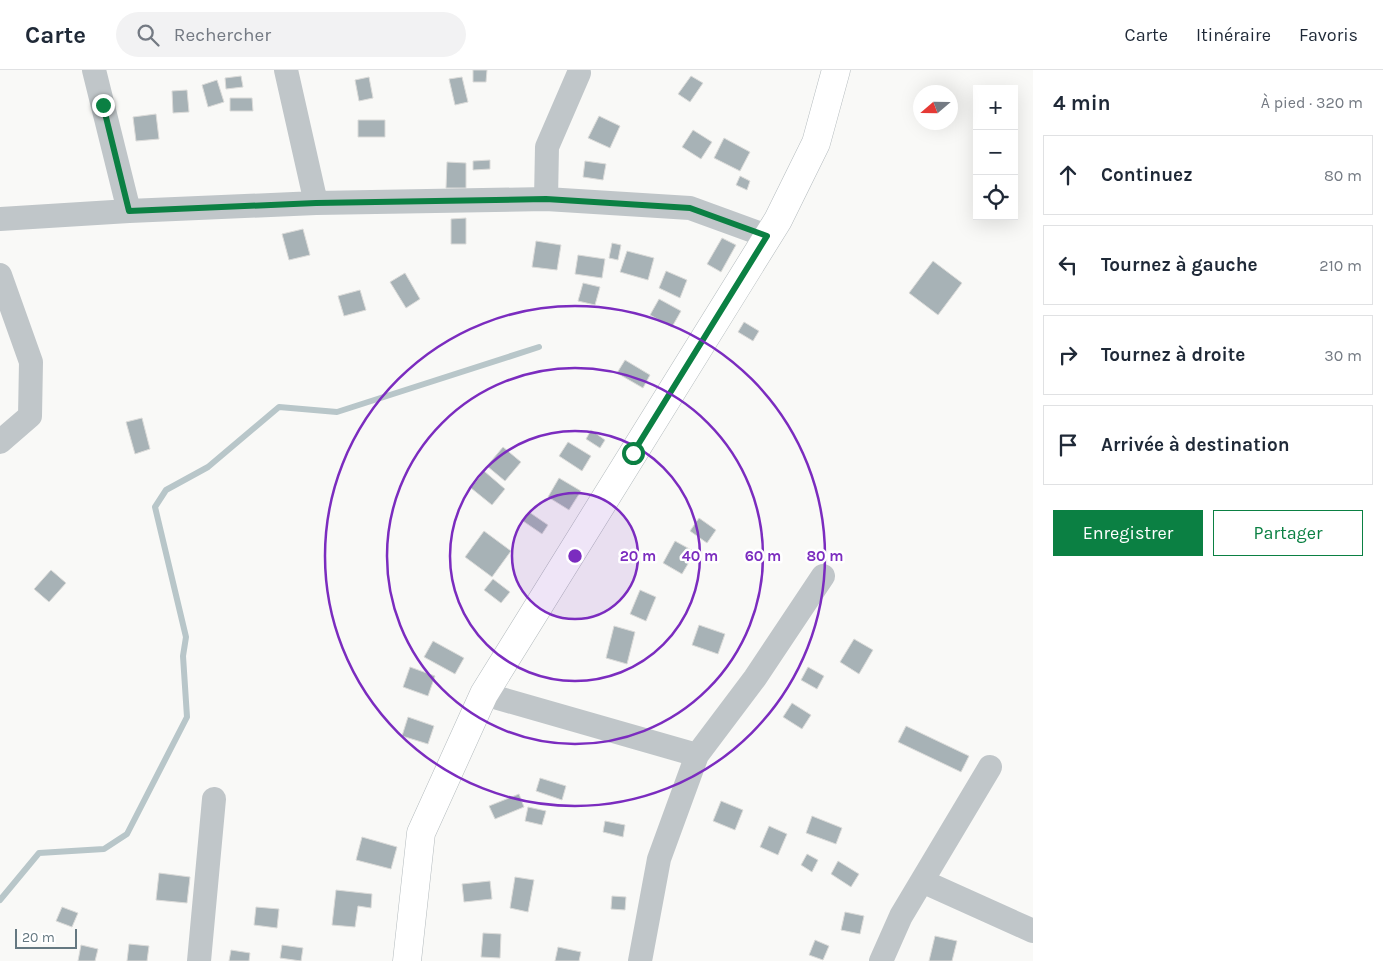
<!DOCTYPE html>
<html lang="fr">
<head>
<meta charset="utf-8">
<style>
  body { margin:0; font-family:Karla,sans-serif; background:#f2f2f3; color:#1f2937 }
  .controls { position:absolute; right:15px; top:15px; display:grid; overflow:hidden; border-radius:0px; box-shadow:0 5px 20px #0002 }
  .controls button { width:45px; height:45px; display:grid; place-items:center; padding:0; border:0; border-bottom:1px solid #e0e1e3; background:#fff; color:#1f2937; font:25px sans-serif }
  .compass { position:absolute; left:913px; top:15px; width:45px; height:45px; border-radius:50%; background:#fff; box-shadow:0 5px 20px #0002; rotate:250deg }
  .scale { position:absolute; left:15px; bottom:12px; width:62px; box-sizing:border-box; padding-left:5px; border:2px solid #657881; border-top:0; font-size:14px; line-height:18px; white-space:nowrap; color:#657881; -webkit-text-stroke:4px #fff; paint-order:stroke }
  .stop { position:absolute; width:15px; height:15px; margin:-11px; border:4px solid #0b8043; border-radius:50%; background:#fff }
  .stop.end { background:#0b8043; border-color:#fff; box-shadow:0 1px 5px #0008 }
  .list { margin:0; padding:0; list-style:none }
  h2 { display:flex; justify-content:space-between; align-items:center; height:65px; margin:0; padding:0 20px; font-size:21px }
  h2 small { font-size:16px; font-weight:400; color:#747a83 }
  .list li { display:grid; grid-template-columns:32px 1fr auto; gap:15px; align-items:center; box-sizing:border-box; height:80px; margin:0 10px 10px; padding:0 10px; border:1px solid #e0e1e3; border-radius:0px }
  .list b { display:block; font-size:19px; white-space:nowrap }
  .list em { font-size:16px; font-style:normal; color:#747a83 }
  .actions { display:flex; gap:10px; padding:15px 20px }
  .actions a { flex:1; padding:11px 0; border:1px solid #0b8043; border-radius:0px; text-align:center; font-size:18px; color:#0b8043 }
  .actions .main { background:#0b8043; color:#fff }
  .icon { flex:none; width:28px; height:28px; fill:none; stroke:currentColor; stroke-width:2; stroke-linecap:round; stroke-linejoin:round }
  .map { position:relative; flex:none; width:1033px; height:891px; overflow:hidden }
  header { display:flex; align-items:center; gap:30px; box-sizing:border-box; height:70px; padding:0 25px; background:#fff; border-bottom:1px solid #e0e1e3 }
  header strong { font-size:24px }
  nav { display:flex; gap:28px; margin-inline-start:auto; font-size:18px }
  .search { width:350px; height:45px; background:#f2f2f3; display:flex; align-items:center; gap:12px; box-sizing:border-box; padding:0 18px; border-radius:28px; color:#747a83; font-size:19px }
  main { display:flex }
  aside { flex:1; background:#fff }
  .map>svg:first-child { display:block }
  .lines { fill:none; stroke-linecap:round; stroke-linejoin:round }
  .stream { stroke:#b8c6c9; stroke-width:6 }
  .building { fill:#a7b2b6; stroke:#dbdbd9 }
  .secondary-casing { stroke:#b3babd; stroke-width:29 }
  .street { stroke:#c0c6c9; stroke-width:24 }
  .secondary { stroke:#fff; stroke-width:28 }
  .route { stroke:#0b8043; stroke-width:6 }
  .ring { fill:none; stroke:#7b2cbf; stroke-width:2.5 }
  .centre { fill:#7b2cbf; stroke:#fff; stroke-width:2.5 }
  .ring-label { font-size:15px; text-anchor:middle; font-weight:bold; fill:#7b2cbf; stroke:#fff; stroke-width:5; stroke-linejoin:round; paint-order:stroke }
</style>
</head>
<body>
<header>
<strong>Carte</strong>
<div class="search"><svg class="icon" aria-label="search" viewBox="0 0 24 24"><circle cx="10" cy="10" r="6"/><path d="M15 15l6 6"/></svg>Rechercher</div>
<nav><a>Carte</a><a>Itinéraire</a><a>Favoris</a></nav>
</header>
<main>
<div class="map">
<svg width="1033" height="891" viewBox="0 0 1033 891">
  <rect width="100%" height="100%" fill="#f9f9f7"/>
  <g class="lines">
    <path class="stream" d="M0 830 39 783 104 779 127 764 187 647 183 586 186 567 155 437 166 420 208 397 279 337 337 342 539 277"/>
  </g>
  <path class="building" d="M473 0H487L486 12H473Z
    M241 6 243 17 226 19 225 8Z
    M691 6 703 13 690 32 678 24Z
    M369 7 373 28 359 31 355 10Z
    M462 7 468 32 455 35 449 9Z
    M217 10 224 32 208 37 202 15Z
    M187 20 189 42 173 43 172 21Z
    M230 28H252L253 41H230Z
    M156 44 159 69 136 71 133 47Z
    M599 46 620 56 610 78 588 68Z
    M358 50H385V67H358Z
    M693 60 712 72 701 89 682 77Z
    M724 68 750 82 740 101 714 88Z
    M490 90V99L473 100V91Z
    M585 91 606 94 603 110 583 107Z
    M447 92 466 93V118H446Z
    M740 106 750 111 747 120 736 115Z
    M466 148V174H451V149Z
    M303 159 310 185 289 190 282 164Z
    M722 168 736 175 721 202 707 194Z
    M536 171 561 175 557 200 532 197Z
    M612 173 621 175 618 190 609 188Z
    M627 181 654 188 648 210 620 202Z
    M578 185 605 189 602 208 575 204Z
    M933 191 962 213 938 245 909 223Z
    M666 201 687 210 680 228 659 218Z
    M405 203 420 229 406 238 390 212Z
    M583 213 600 217 595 235 578 231Z
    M360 220 366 240 344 246 338 226Z
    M659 229 681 241 672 257 650 245Z
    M744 252 759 261 753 271 738 262Z
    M625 290 650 305 643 318 617 303Z
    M142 348 150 379 135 384 126 352Z
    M591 360 605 370 600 378 586 369Z
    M568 372 591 386 582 401 559 386Z
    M503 377 521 392 505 411 487 396Z
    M484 401 505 419 492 435 471 418Z
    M559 408 581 421 569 440 548 427Z
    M529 442 548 455 542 464 523 451Z
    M699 448 716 460 707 473 690 461Z
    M484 461 511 481 492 507 465 487Z
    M675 471 695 482 682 504 663 493Z
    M51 500 66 513 49 532 34 519Z
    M493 509 510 522 501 533 484 520Z
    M640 520 656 527 646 551 630 544Z
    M699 555 725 564 718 584 692 575Z
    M614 556 635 562 627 594 606 588Z
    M854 569 873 580 859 604 840 592Z
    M433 571 464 588 455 604 424 587Z
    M410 597 435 606 428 626 403 617Z
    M808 597 824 606 817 619 801 610Z
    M792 633 811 645 802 659 783 647Z
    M408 647 434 656 428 674 402 666Z
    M906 656 969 686 961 702 898 672Z
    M540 708 566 716 562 730 536 721Z
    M519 724 524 737 495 749 489 736Z
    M721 731 743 740 735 760 713 751Z
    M528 737 546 741 542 755 525 751Z
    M812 746 842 758 836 774 806 763Z
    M605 751 625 755 623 767 603 762Z
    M769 756 787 764 778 785 760 777Z
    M362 767 397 777 391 799 356 790Z
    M807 784 818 790 812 802 801 795Z
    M838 791 859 804 851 817 831 804Z
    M159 803 190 807 187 833 156 830Z
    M515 807 534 810 528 842 510 838Z
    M490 811 492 829 464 832 462 814Z
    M336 820 372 824 371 838 358 836 355 857 332 855Z
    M612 826 626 827 625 840 611 839Z
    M62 837 78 843 72 857 56 851Z
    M256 837 279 839 277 858 254 855Z
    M845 842 864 846 860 864 841 860Z
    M483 863 501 864 500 888 481 887Z
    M935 866 957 871 952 891H929Z
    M815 870 829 876 823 890 809 885Z
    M129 874 149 876 147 891H127Z
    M81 875 98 879 95 891H78Z
    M282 875 303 878 301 891 280 888Z
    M558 877 581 882 579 891H555Z
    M231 880 250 883 249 891H229Z"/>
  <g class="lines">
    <g class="secondary-casing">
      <path id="secondary" d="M407 891 421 763 484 624 778 150 816 73 836 0"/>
    </g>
    <path class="street" d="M94 0 129 141
      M286 0 316 133
      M546 129 547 77 579 3
      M0 149 129 141 316 133 546 129 690 138 767 166
      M0 205 31 292 30 346 0 372
      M484 624 697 685
      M922 811 1033 861
      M199 891 214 729
      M640 891 659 789 697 685 755 608 823 506
      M881 891 901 846 990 697"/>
    <use href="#secondary" class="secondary"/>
  </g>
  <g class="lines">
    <path class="route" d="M103 35 129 141 316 133 546 129 690 138 767 166 633 383"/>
  </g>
  <circle cx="575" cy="486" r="63" fill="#7b2cbf" fill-opacity=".12"/>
  <g class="ring">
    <circle cx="575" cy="486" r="63"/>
    <circle cx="575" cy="486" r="125"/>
    <circle cx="575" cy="486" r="188"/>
    <circle cx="575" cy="486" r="250"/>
  </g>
  <circle cx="575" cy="486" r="8" class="centre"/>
  <g class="ring-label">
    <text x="638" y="491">20 m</text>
    <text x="700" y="491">40 m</text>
    <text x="763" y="491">60 m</text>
    <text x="825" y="491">80 m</text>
  </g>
</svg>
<div class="controls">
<button>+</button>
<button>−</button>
<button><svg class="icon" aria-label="locate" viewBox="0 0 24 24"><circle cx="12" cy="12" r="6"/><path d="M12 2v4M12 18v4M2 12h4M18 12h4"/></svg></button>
</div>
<svg class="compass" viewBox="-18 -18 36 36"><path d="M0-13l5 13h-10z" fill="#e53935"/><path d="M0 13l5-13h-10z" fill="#747a83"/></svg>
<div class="scale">20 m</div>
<div class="stop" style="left:633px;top:383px"></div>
<div class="stop end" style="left:103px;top:35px"></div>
</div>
<aside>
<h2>4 min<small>À pied · 320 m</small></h2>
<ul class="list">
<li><svg class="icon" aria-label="ahead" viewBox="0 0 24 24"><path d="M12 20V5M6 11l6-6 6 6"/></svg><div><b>Continuez</b></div><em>80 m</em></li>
<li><svg class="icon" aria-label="left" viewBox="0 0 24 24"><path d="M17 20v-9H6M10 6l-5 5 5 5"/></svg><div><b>Tournez à gauche</b></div><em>210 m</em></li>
<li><svg class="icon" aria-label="right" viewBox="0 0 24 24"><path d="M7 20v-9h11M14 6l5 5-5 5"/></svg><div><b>Tournez à droite</b></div><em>30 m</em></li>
<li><svg class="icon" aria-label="arrive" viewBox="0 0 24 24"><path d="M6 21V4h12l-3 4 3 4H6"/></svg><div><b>Arrivée à destination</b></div></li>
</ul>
<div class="actions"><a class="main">Enregistrer</a><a>Partager</a></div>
</aside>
</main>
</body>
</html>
